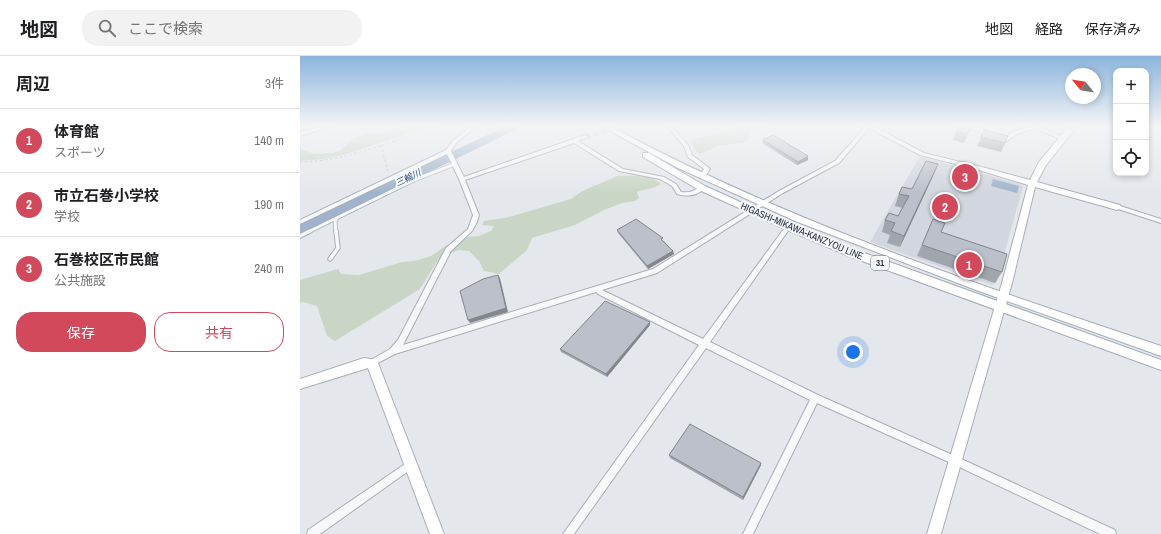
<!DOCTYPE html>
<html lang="ja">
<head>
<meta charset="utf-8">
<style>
  body { margin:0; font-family:"Archivo Narrow","Noto Sans JP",sans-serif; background:#f2f2f2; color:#202124 }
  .controls { position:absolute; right:12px; top:12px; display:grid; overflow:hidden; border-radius:8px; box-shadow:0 2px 6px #0003 }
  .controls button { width:36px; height:36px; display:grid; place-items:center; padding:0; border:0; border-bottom:1px solid #e0e0e0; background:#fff; color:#202124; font:20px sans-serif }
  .compass { position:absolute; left:765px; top:12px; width:36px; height:36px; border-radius:50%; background:#fff; box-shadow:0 2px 6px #0003; rotate:300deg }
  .you { position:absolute; left:553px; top:296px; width:14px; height:14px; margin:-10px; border:3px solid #fff; border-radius:50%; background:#1a73e8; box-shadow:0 0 0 6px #1a73e833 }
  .badge { display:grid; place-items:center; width:26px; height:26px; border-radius:50%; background:#d1495b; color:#fff; font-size:13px; font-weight:700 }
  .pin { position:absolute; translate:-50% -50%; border:2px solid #fff; box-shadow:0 1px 4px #0006 }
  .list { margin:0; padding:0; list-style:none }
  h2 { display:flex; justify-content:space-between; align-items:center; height:52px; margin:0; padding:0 16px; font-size:17px }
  h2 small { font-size:13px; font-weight:400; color:#757577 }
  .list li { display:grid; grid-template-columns:26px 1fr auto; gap:12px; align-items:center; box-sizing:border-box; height:64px; padding:0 16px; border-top:1px solid #e0e0e0 }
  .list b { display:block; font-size:15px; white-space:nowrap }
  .list p { margin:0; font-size:13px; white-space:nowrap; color:#757577 }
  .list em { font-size:13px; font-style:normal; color:#757577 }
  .actions { display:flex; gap:8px; padding:12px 16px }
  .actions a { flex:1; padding:9px 0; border:1px solid #d1495b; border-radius:16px; text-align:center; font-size:14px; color:#d1495b }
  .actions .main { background:#d1495b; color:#fff }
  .icon { flex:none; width:22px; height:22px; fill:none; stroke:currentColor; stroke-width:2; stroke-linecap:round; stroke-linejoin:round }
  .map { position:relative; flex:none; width:861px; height:478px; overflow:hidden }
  header { display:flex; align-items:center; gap:24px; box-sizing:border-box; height:56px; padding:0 20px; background:#fff; border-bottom:1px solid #e0e0e0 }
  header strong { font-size:19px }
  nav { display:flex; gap:22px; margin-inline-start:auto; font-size:14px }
  .search { width:280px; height:36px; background:#f2f2f2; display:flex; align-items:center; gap:10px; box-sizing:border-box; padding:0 14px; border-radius:16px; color:#757577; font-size:15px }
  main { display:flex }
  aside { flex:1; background:#fff }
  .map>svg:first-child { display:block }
  .built { fill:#d2d6de }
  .green { fill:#c9d6c5 }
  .water { fill:#9fb4cc }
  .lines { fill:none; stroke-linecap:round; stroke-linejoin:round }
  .river { fill:#9fb4cc; fill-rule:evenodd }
  .street-tunnel { stroke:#bfc3cb; stroke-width:5.5; stroke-dasharray:5.5 3; stroke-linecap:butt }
  .lane-far1-casing { stroke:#a9aeb7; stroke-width:4.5 }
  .lane-casing { stroke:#a9aeb7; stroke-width:5.5 }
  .street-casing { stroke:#a9aeb7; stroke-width:2 }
  .secondary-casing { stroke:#a9aeb7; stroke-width:2 }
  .primary-casing { stroke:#a3abb8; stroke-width:2 }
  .path { stroke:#c2c5cb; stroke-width:1; stroke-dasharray:2.5 2.5; stroke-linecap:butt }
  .lane-far1 { stroke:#f7f8fa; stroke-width:3 }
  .lane { stroke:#f7f8fa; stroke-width:3.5 }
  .street { fill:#f7f8fa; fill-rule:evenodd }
  .secondary { fill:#fff; fill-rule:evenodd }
  .primary { fill:#fff; fill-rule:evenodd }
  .wall { fill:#a1a5ae }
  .shaded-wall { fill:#83868d }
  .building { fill:#bbc0ca; stroke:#83868d }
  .labels { text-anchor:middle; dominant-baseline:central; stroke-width:4; stroke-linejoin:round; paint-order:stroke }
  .far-water-label { font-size:9px; font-style:italic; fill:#34527a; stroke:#f4f6f9 }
  .shield { fill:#f4f6f9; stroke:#676e7b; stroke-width:1 }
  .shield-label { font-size:9px; font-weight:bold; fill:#2b3445 }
  .street-label { font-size:10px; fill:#2b3445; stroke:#f4f6f9 }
</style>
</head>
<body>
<header>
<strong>地図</strong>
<div class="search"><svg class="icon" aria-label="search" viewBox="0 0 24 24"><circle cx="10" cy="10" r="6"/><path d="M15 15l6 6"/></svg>ここで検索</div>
<nav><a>地図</a><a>経路</a><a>保存済み</a></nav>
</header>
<main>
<aside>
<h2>周辺<small>3件</small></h2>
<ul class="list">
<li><span class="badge">1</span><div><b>体育館</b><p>スポーツ</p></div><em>140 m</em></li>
<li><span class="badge">2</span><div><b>市立石巻小学校</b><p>学校</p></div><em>190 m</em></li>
<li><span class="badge">3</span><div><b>石巻校区市民館</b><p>公共施設</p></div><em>240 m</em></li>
</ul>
<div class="actions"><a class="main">保存</a><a>共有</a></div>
</aside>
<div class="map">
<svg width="861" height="478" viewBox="0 0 861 478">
  <rect width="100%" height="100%" fill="#e4e7ec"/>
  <path class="built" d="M622 101 720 128 723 131 696 227 692 229 570 186 619 102Z"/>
  <path class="green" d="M107 70H146L127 71 47 98 24 103 0 105V90L1 93 14 98 33 97 41 94 52 83 68 77H81Z
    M447 70H464L460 73 450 76 448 84 443 87 420 89 400 98 396 95 390 84Z
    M317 120C331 120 350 118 361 128 353 133 345 133 337 136L339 142 335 145 322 147 304 154 275 169 232 182 227 194 199 218 184 215 179 205 169 195 159 194 142 200 136 207 120 233 35 285 27 280 17 250 3 246 0 247V224L38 213 41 218 59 219 102 206 115 205 131 200 147 189 159 186 168 181 179 180 191 175 194 170 182 169 184 165 205 162 271 143C285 131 302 128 317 120Z"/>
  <path class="water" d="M693 123 719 130 717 137 691 130Z"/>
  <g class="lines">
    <path class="river" d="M206 70H221L219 72 0 179V168Z"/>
    <path class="street-tunnel" d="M285 81 317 70"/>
    <g class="lane-far1-casing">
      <path id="lane-far1" d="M8 176 114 124 155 108
        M36 176 35 166 37 162"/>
    </g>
    <g class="lane-casing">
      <path id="lane" d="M0 180 10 175
        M30 203 38 192 36 175"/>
    </g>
    <g class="street-casing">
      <path id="street" d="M24 70H31L0 80V76Z
        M172 70H177L157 86 151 95 164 121 285 79 288 81 287 82 278 85 323 113 364 121 376 128 381 136C393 137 393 134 402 130L405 132C397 140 387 141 377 138L372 130 360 123 319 115 274 87 165 124 179 159 177 166 172 175 151 195 103 289 353 213 479 135 535 105 566 70H573L624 97 665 107V109L663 110 620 99 569 72 539 107 483 137 357 217 302 234 403 283 486 170H490L491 171 490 172 410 286 518 339 657 401 815 474 816 478H800L651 407 517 347 453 478H443L510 344 406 292 274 478H263L399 289 298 238 296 236 95 298 72 310 69 309 68 307 69 305 90 293 98 284 146 192 168 173 173 159 159 123 147 98 0 168V164L146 94 153 84Z
        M367 70H371L388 89 392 99 409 112 410 113 404 122H400L399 121 404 113 388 101 384 90Z
        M669 70H675L702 82H704L713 76 732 70H738L765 82 760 83 735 72 717 78 707 85 701 86 669 71Z
        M817 149 861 163V167L815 152 814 151Z
        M111 404 114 405 116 408 114 411 20 478H7L8 474Z"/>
    </g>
    <g class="secondary-casing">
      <path id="secondary" d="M769 70H777L746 109 737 126 820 149 821 151 817 154 735 131 712 227 641 478H627L702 227 728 129 659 108 663 106 730 124 739 106Z
        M64 302 76 304 78 307 144 478H130L68 312 0 333V323Z"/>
    </g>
    <g class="primary-casing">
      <path id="primary" d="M301 70H310C483 164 675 228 861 290V300L676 234 495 165 378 112Z
        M343 97H349L405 130 491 169 559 195 861 304V314L551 201 485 173 399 134 343 101Z"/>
    </g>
    <path class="path" d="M81 89 88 116
      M0 106C49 105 91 85 137 70"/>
    <use href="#lane-far1" class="lane-far1"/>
    <use href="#lane" class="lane"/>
    <use href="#street" class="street"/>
    <use href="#secondary" class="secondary"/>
    <use href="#primary" class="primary"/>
  </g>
  <path class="wall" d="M671 70 664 87 653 84 656 75Z
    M684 74 705 87 701 96 677 90Z
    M463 84 508 104 497 109 462 87Z
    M638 108 633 120 600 191 587 187 590 179 582 176 585 164 598 160 603 152 595 150 599 138 612 133Z
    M664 108 672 120 669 127 657 124Z
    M633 163 641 176 702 216 695 227 617 200Z
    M317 174 364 185 374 198 348 213 318 177Z
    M350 266V269L307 321 261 296 260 293Z
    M369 399 461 409 443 444 370 402Z"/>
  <path class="shaded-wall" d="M508 100V104L497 109 498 106Z
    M638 108 633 120 600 191 604 180Z
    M373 195 374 198 348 213 347 210Z
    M198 219 200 222 208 256 170 267 168 264Z
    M350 266V269L307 321 306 318Z
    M461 407V409L443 444V441Z"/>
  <path class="building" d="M659 70H671L667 78 656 75Z
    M684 74 708 80 705 87 681 81Z
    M473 79 508 100 498 106 463 84Z
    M626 105 638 108 604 180 591 175 595 167 585 164 589 157 598 160 609 140 599 138 602 131 612 133Z
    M664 108 675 111 672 120 660 117Z
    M336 163 363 182 361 183 373 195 347 210 317 174Z
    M633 163 645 167 641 176 707 198 702 216 622 189Z
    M198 219 206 252 168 264 160 235 183 223Z
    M305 245 350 266 306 318 260 293Z
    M390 368 461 407 443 441 369 399Z"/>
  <linearGradient id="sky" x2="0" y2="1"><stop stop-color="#8bb4dd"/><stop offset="0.51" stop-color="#f3f4f6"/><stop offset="1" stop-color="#f3f4f6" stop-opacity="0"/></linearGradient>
  <rect width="861" height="137" fill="url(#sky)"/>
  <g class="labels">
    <g class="far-water-label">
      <text transform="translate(108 122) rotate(-26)">三輪川</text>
    </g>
    <rect class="shield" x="571" y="200" width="18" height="14" rx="3"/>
    <g class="shield-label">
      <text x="580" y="207">31</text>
    </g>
    <g class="street-label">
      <text transform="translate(502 175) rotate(23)">HIGASHI-MIKAWA-KANZYOU LINE</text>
    </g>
  </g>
</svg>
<div class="controls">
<button>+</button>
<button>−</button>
<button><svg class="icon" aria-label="locate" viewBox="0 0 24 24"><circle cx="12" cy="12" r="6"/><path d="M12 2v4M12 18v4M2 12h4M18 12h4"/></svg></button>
</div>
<svg class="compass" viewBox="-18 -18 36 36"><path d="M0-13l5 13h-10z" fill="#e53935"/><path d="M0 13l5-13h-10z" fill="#757577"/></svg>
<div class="you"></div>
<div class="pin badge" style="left:669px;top:209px">1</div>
<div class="pin badge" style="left:645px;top:151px">2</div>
<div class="pin badge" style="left:665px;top:121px">3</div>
</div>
</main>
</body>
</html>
